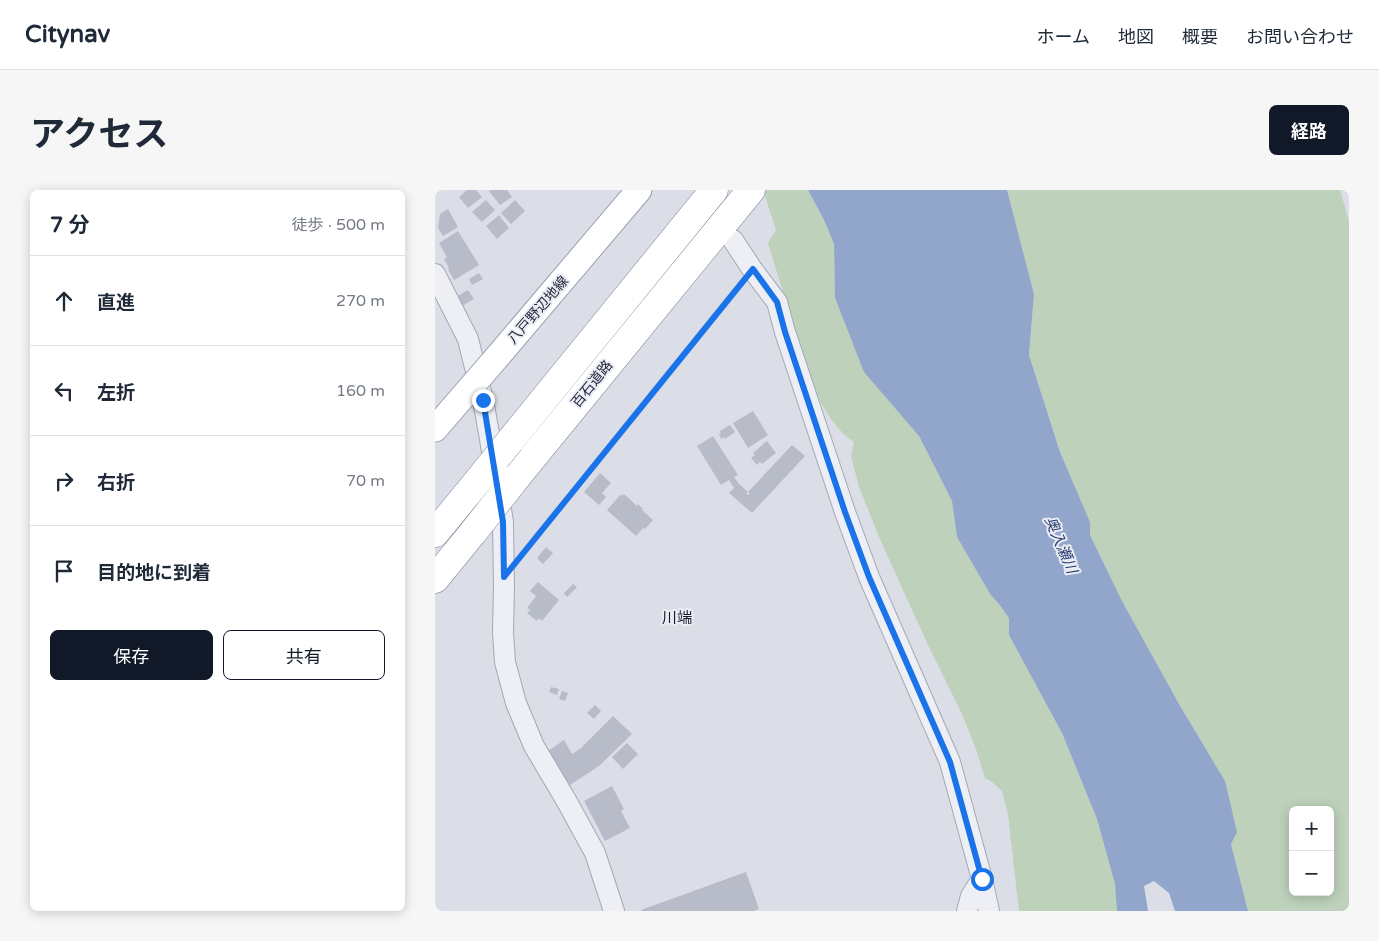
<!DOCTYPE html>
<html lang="ja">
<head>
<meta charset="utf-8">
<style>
  body { margin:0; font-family:"Varela Round","Noto Sans JP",sans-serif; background:#f6f6f7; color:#1f2937 }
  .controls { position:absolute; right:15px; bottom:15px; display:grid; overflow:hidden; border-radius:8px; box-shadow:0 2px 12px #0003 }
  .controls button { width:45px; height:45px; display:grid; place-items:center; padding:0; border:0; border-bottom:1px solid #e0e1e3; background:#fff; color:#1f2937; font:25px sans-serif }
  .stop { position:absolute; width:15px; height:15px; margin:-11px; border:4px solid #1a73e8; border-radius:50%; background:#fff }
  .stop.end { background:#1a73e8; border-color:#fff; box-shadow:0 1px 5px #0008 }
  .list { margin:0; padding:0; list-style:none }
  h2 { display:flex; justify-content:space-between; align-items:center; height:65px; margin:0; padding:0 20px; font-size:21px }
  h2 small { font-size:16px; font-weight:400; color:#747a83 }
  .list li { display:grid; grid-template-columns:32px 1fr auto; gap:15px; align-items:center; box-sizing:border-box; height:90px; padding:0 20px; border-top:1px solid #e0e1e3 }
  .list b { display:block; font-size:19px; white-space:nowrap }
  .list em { font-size:16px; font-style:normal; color:#747a83 }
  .actions { display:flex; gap:10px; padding:15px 20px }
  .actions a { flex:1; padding:11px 0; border:1px solid #111827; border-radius:8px; text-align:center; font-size:18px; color:#111827 }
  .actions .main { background:#111827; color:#fff }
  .icon { flex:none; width:28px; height:28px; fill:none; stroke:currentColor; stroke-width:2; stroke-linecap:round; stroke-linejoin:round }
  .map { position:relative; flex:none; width:914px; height:721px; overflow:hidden; border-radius:8px }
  header { display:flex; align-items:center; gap:30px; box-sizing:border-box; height:70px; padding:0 25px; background:#fff; border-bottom:1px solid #e0e1e3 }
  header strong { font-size:24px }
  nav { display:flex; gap:28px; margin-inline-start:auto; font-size:18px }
  .intro { display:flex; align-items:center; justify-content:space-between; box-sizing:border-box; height:120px; padding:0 30px }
  h1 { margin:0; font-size:35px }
  .button { padding:12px 22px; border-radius:8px; background:#111827; color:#fff; font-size:18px; font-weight:700 }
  main { display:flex; gap:30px; padding:0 30px }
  aside { flex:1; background:#fff; border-radius:8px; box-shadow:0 2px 12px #0003 }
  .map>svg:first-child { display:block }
  .green { fill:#bdd1bb; fill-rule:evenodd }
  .water { fill:#92a5ca }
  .building { fill:#b8bcc9 }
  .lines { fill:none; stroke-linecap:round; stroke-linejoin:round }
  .minor-casing { stroke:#a4a8b3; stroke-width:22 }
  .major-casing { stroke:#99a0b3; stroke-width:27 }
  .highway-casing { stroke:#81889e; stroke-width:29 }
  .path { stroke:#b9bcc5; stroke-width:3; stroke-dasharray:4 4; stroke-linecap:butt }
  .minor { stroke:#edeff5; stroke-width:20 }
  .major { stroke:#fff; stroke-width:25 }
  .highway { stroke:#fff; stroke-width:28 }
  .major-bridge-casing { stroke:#99a0b3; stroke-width:27; stroke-linecap:butt }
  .highway-bridge-casing { stroke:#81889e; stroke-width:29; stroke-linecap:butt }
  .major-bridge { stroke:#fff; stroke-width:25 }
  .highway-bridge { stroke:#fff; stroke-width:28 }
  .route { stroke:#1a73e8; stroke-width:6 }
  .labels { text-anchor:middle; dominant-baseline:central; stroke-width:4; stroke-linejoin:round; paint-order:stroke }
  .street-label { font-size:14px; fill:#24293d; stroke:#eaedf4 }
  .water-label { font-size:15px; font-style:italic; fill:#2c4173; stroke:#eaedf4 }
  .neighbourhood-label { font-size:15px; fill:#171b2d; stroke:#eaedf4 }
</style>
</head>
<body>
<header>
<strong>Citynav</strong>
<nav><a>ホーム</a><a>地図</a><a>概要</a><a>お問い合わせ</a></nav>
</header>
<div class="intro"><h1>アクセス</h1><a class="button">経路</a></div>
<main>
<aside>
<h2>7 分<small>徒歩 · 500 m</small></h2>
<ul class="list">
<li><svg class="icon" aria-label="ahead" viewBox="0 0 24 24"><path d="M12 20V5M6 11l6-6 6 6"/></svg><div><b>直進</b></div><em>270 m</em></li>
<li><svg class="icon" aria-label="left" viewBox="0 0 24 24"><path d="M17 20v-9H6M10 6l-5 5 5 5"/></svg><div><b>左折</b></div><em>160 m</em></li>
<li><svg class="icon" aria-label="right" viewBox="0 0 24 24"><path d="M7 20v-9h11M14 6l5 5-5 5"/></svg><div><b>右折</b></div><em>70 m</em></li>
<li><svg class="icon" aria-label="arrive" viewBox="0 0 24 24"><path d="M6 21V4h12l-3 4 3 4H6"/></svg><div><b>目的地に到着</b></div></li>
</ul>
<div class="actions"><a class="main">保存</a><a>共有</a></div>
</aside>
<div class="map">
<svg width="914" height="721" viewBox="0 0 914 721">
  <rect width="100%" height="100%" fill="#dbdee6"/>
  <path class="green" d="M328 0H373L389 30 399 54 400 108 429 181 484 246 517 311 522 347 555 404 564 414 574 428V445L627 543 662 629 680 694 682 721H584L573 625 567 601 556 591 550 588 541 559 527 524 493 455 444 347 424 297 416 266 419 252C383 228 370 173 358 134 350 107 341 80 333 53L341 40Z
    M572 0H905L914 31V721H813L796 654 790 591 744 514 687 411 655 345V332L625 262 594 165 599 104ZM858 620H895V702H858Z"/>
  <path class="water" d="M373 0H572L599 104 594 165 625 262 655 332V345L687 411 744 514 790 591 802 642 796 654 813 721H740L734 703 719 691 709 696 713 721H682L680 694 662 629 627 543 574 445V428L564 414 555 404 522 347 517 311 484 246 429 182 400 108 399 54 389 30Z"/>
  <path class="building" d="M32 0H41L47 7 33 18 24 7Z
    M56 0H72L77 7 65 15 54 1Z
    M51 10 60 20 47 32 37 22Z
    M80 10 90 21 76 34 66 23Z
    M13 19 23 37 8 46 3 38 5 24Z
    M64 25 74 38 62 49 51 36Z
    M23 41 44 75 19 90 13 79 14 78 9 69 12 67 4 53Z
    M44 83 48 89 37 95 34 89Z
    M33 100 39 109 27 116 21 107Z
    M318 221 333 245 313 258 298 233Z
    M295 235 300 242 290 249 289 247 286 249 284 244 286 243 285 241Z
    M278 246 303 285 299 287 304 294 313 302 311 303 313 305 315 303 313 302 357 255 370 266 317 323 294 303 299 298 294 290 286 295 262 256Z
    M332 251 341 263 327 274 325 272 322 275 316 268 320 265 318 263Z
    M165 283 176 293 167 303 171 307 164 315 149 302Z
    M186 304 187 306 189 304 202 316 203 314 208 319 207 320 218 330 210 339 208 338 201 346 172 320Z
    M111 357 118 363 108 374 102 368Z
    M103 392 124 410 107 431 104 428 102 431 92 423 95 420 92 418 101 406 95 401Z
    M138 394 142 397 132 407 129 403Z
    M116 497 124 499 122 505 114 502Z
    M127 501 133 503 130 511 124 509Z
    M160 515 166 521 159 529 152 523Z
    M178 526 197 544 164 576 135 595 113 561 129 550 137 564 146 558Z
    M192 553 203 564 188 579 177 567Z
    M177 596 189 619 186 621 195 638 170 651 149 611Z
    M311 682 324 719 319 721H207L206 720Z"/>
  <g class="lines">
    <g class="minor-casing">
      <path id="minor" d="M298 50 317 79 342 112 350 142 410 322 434 387 515 572 547 689 554 721
        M0 84 33 149 48 210 55 249 68 332 69 397 68 442 70 472 81 513 99 556 131 610 160 663 179 721
        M532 721 536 706 547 689"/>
    </g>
    <g class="major-casing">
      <path id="major" d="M63 166 204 0
        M0 239 18 218"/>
    </g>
    <g class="highway-casing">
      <path id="highway" d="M75 251 279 0
        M81 288 316 0
        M0 343 33 303
        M0 389 40 340"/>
    </g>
    <path class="path" d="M87 365 306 93"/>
    <use href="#minor" class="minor"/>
    <use href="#major" class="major"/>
    <use href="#highway" class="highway"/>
    <g class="major-bridge-casing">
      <path id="major-bridge" d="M18 218 63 166"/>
    </g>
    <g class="highway-bridge-casing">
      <path id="highway-bridge" d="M33 303 75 251
        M40 340 81 288"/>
    </g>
    <use href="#major-bridge" class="major-bridge"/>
    <use href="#highway-bridge" class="highway-bridge"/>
  </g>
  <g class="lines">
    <path class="route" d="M48 210 68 332 69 387 318 79 342 112 350 142 410 322 434 387 515 572 547 689"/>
  </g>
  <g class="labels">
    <g class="street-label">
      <text transform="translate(103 120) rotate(-49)">八戸野辺地線</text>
      <text transform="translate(157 194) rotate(-51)">百石道路</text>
    </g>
    <g class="water-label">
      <text transform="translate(626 355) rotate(67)">奥入瀬川</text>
    </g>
    <g class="neighbourhood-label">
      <text x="242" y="428">川端</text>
    </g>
  </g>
</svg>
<div class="controls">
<button>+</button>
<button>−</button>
</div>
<div class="stop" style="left:547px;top:689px"></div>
<div class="stop end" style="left:48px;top:210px"></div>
</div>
</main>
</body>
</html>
